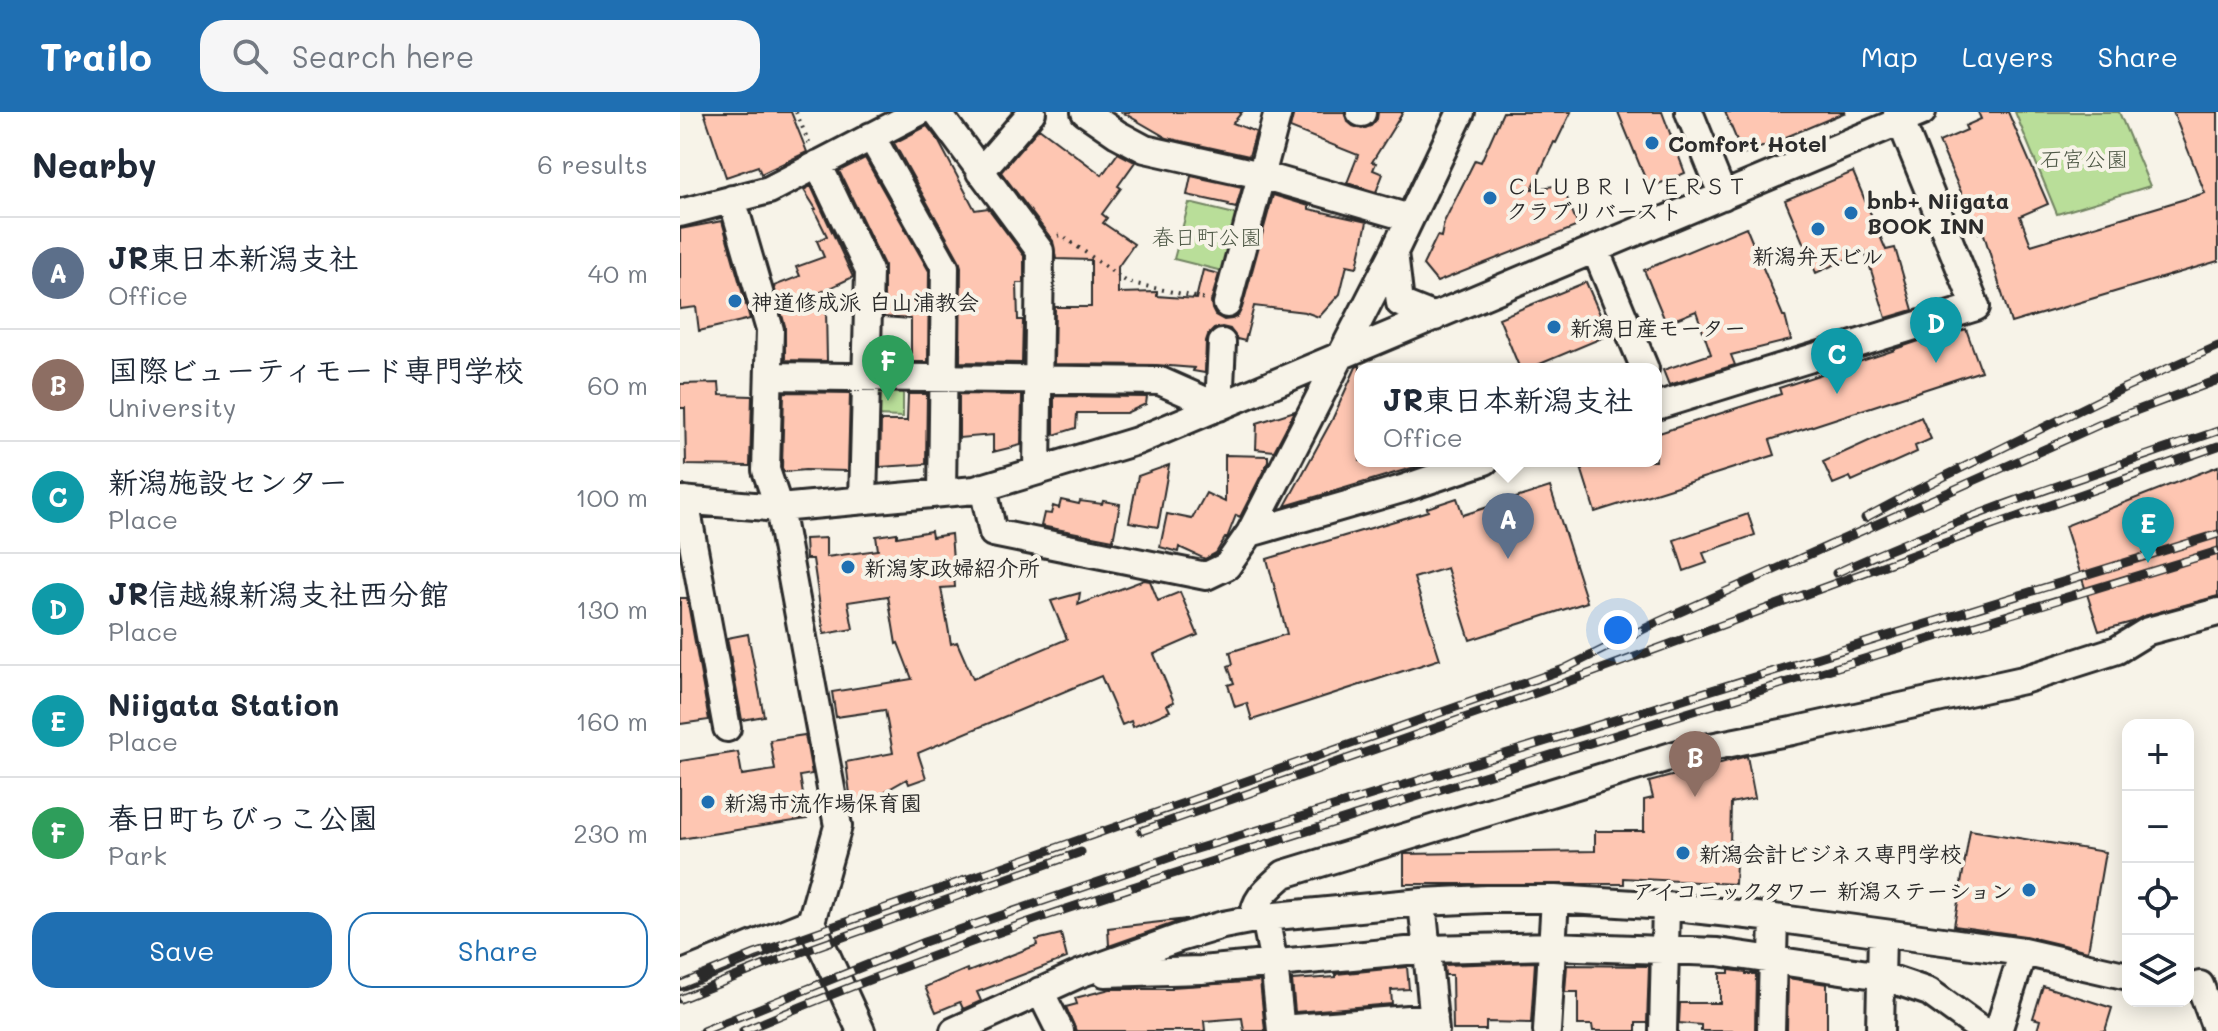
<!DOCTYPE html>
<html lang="en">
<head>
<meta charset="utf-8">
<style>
  body { margin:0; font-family:Mali,"Klee One",sans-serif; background:#f6f6f7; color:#1f2937 }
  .controls { position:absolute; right:24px; bottom:24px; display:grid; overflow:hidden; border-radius:16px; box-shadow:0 4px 20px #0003 }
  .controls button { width:72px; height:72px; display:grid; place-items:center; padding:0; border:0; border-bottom:2px solid #e0e1e3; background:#fff; color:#1f2937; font:40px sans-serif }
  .you { position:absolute; left:938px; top:518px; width:28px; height:28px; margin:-20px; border:6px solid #fff; border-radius:50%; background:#1a73e8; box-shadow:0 0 0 12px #1a73e833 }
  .badge { display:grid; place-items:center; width:52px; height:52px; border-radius:50%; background:#1f6fb2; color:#fff; font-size:26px; font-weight:700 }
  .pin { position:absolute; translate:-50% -66px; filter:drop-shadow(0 2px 4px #0008) }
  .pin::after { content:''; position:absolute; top:42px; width:28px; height:24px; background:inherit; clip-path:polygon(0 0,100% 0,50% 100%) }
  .popup { position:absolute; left:674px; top:251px; width:308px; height:104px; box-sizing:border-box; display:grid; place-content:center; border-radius:16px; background:#fff; filter:drop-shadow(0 2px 6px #0005); font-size:26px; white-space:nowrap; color:#747a83 }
  .popup b { font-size:30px; color:#1f2937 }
  .popup::after { content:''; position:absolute; left:50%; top:100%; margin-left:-16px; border:16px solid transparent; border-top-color:#fff }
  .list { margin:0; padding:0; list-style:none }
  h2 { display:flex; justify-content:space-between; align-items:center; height:104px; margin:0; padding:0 32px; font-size:34px }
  h2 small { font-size:26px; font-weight:400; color:#747a83 }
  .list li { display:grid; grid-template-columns:52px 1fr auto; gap:24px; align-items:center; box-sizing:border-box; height:112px; padding:0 32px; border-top:2px solid #e0e1e3 }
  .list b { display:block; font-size:30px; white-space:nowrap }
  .list p { margin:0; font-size:26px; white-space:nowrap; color:#747a83 }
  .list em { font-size:26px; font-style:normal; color:#747a83 }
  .actions { display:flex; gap:16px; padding:24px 32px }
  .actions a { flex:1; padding:18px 0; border:2px solid #1f6fb2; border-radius:24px; text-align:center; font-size:28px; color:#1f6fb2 }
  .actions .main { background:#1f6fb2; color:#fff }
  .icon { flex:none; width:44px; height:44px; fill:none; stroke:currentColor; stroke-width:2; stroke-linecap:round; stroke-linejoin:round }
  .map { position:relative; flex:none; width:1538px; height:919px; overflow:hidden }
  header { display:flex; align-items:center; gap:48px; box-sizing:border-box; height:112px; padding:0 40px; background:#1f6fb2; color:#fff }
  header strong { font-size:38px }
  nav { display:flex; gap:44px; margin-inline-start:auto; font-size:28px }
  .search { width:560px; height:72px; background:#f6f6f7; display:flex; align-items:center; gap:20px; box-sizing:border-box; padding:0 28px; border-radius:24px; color:#747a83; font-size:30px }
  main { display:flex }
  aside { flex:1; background:#fff }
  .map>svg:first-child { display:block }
  .green { fill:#b9de99; stroke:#728462; stroke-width:2 }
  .building { fill:#fec6b2; stroke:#2b2b2b; stroke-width:2 }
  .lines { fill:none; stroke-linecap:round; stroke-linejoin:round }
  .minor-casing { stroke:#2b2b2b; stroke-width:32 }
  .path { stroke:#2b2b2b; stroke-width:4; stroke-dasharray:2 6; stroke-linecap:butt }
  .minor { stroke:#f7f3e8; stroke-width:26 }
  .rail-casing { stroke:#2b2b2b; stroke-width:9 }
  .rail { stroke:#f7f3e8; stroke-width:6; stroke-dasharray:18; stroke-linecap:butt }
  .poi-dot { fill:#1f6fb2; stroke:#f7f3e8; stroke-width:3 }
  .labels { text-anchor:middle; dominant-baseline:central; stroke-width:8; stroke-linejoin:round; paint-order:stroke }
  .poi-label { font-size:22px; font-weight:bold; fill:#2b2b2b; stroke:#f7f3e8; text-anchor:start }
  .park-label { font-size:22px; fill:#4e5846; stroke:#f7f3e8 }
</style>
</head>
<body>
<header>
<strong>Trailo</strong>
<div class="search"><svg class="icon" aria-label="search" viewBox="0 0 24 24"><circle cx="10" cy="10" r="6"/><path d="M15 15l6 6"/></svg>Search here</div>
<nav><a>Map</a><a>Layers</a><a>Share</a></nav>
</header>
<main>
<aside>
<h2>Nearby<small>6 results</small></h2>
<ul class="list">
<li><span class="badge" style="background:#5c6f8a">A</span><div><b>JR東日本新潟支社</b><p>Office</p></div><em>40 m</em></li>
<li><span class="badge" style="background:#8d6e63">B</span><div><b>国際ビューティモード専門学校</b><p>University</p></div><em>60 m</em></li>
<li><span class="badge" style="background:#0f9aa8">C</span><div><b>新潟施設センター</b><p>Place</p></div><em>100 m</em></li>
<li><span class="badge" style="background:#0f9aa8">D</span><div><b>JR信越線新潟支社西分館</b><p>Place</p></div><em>130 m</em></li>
<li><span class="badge" style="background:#0f9aa8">E</span><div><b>Niigata Station</b><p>Place</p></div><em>160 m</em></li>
<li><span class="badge" style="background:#2e9e5b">F</span><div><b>春日町ちびっこ公園</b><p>Park</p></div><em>230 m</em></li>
</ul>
<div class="actions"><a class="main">Save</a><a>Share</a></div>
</aside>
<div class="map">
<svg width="1538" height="919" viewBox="0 0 1538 919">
  <rect width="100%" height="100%" fill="#f7f3e8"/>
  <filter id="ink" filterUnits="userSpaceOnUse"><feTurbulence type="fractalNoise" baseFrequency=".0125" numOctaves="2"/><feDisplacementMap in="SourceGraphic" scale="16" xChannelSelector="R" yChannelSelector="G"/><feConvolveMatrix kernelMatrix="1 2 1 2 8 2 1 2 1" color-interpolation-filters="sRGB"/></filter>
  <g filter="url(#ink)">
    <path class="green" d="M1335 0H1439L1470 74 1377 102Z
      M509 91 559 103 546 160 494 147Z
      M193 272 223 273V305L193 304Z"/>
    <path class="building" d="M24 0H111L127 40 81 62 78 54 46 65Z
      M442 0H562L553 11 576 20 569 44 487 26Z
      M614 0H664L667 9 673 14 682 17 691 14 697 7 698 0H723L692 50 696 51 693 58 703 62 696 80 667 71 678 43 610 16Z
      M823 0H891L876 31 874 30 852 77 882 73 898 114 757 170 743 153 757 124 761 125 764 110 795 48 801 50Z
      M938 0H982L1005 61 969 76Z
      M1045 0H1166L1063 43Z
      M1298 0H1328L1368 92 1340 104 1351 133 1525 81 1493 0H1538V149L1331 211 1303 119 1299 121 1259 30 1287 18 1285 14 1301 7Z
      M247 14 258 28 295 98 308 96 344 144V171H337L338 208H343L342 251 280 250 281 155 279 148 214 31Z
      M359 16 422 63 438 41 455 50 438 74 441 76 422 102 427 106 423 111 454 132 438 155V181L477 180V184L516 187 523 158 539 162 531 189 532 197 535 203 544 208 552 207 558 204 562 196 593 83 629 94V97L687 110 677 155 667 153 660 182 639 205 625 200 574 194 565 229 557 227 550 217 542 215 534 217 528 223 526 229 525 261 513 259 514 256 477 253 374 252 375 195H411V148L376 147 373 129 321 60Z
      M185 46 249 159 248 250H231V207L204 205V153L159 59Z
      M1173 60 1206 138 1215 136 1233 198 1206 206 1185 139 1136 161 1105 88Z
      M511 64 562 75 556 96 548 94 549 92 507 83Z
      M131 74 173 165 139 181 146 198 147 249 105 248V214L94 174 120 164 116 155 144 145 137 129 147 124 134 98 136 97 124 78Z
      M42 109 70 207 19 219 16 195 0 197V117Z
      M1066 115 1103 204H1105L1111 228 1051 243 1055 253 989 273 983 258 1031 242 1016 199 986 211 964 158Z
      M906 170 929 223 848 257H840L819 206Z
      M1286 217 1301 259 1090 328 1095 343 915 400 899 349H976V322L1101 282 1099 276 1215 238V237L1242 228 1243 232Z
      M680 253V349H755L605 394 652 308 676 255Z
      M39 271 40 283 72 284 70 354 6 353 5 296H0V272Z
      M104 280 170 281 168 359 125 358 104 360 102 356Z
      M228 282H247L246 352 200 355 201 309H227Z
      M279 282 342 283 341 333 313 340V323L279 326Z
      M374 284 467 285 466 292 446 301H397L396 316 374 323Z
      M615 299 594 339 576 337 577 311Z
      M1241 305 1251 327 1235 334 1237 340 1172 369 1170 365 1153 372 1143 350Z
      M545 343 588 344V350L560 405 556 403 547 426H545L536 441 525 447 499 435 498 440 480 435 487 402 512 407 526 381 545 390Z
      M489 353 478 415 449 410 458 364Z
      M1538 354V484L1464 504 1452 510 1419 519 1385 414Z
      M870 375 907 490 790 528 767 456 734 466 760 547 572 608 567 591 555 595 548 573 554 571 548 554 553 552 550 540 607 522 587 447 748 399 747 396 777 386 783 403Z
      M381 388 399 392 400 389 422 392 423 389 440 392 433 428 361 414 364 401 371 402 373 394 379 396Z
      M1068 402 1075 423 1023 441 1027 451 1004 459 994 428Z
      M251 419 252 425 271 422 275 475 261 476 271 532 277 530 293 567 387 527 371 489 400 481 398 493 464 468 470 469 478 489 500 480 518 523 474 542 494 590 487 593 490 599 453 615 451 609 442 613 421 564 238 641 246 666 229 672 227 667 172 698 166 650 213 641 205 598 156 605 152 580 232 567 218 531 216 532 208 484 168 490 173 517 144 522 133 447H126L125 427 146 426V445L198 438 196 424 217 421V425Z
      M0 486H7L29 608 0 612Z
      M68 522 84 604 62 608 47 526Z
      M125 623 132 662 120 664 127 707 0 727V649L58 640 62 663 95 658 90 628Z
      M1067 644 1075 686 1051 691 1050 732 1057 731 1055 772 944 766V772H724V742L915 739V719H964V688L973 686 969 670Z
      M1290 718 1425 740 1408 839 1345 824 1274 814Z
      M507 807 494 811 429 834 428 816Z
      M381 822 387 846 297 880 301 889 283 897 280 890 256 900 245 875 287 857 288 860 357 833 356 828Z
      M855 850 851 911 806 910V918H773L772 863H765L764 853Z
      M887 853 969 854 967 911H956V919H913L912 913H898V880H885Z
      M727 855 729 877 711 878 712 892 615 900 612 868 656 865V862Z
      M1049 858 1066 860V862H1076L1075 919H1021V913L999 911 1000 891H1040V861H1049Z
      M1108 866 1147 872V919H1107Z
      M580 869 585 919H564L562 906 524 909 525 919H396L386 895 397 892 395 886 430 877H492V875Z
      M1363 874 1432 896 1425 919H1357L1360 908 1353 906Z"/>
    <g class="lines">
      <g class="minor-casing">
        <path id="minor" d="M257 0 360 139 357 359
          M405 0 437 22 465 37 581 63 730 106
          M680 0 682 1
          M1009 0 1043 84
          M191 24 265 155 262 381
          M138 52 189 159 183 388
          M300 60 352 0
          M52 87 90 218 86 358 99 396 158 714 131 810 181 919
          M0 101 89 78 239 0
          M915 137 965 257
          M714 140 720 191 755 205
          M547 192 598 0
          M89 264 480 269 539 295 542 231
          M976 294 1296 195 1217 0
          M303 375 313 421 526 464 547 454 570 421 714 140 781 0
          M0 388 99 396 295 378 457 329 1242 0
          M5 388 47 616
          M570 421 722 377 805 349
          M742 790 755 919
          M585 805 594 851 601 919
          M574 807C573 787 590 775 604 762L1005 640 1112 619 1343 568 1437 538 1468 519 1538 500
          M425 861 521 858 748 837 872 834 1038 840 1202 864 1249 880 1303 919
          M0 863 131 810
          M1520 873 1537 919
          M360 879 380 919
          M601 917 754 905
          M274 919 399 862 499 826 543 813 585 805 742 790 806 787H875L986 794 1094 806 1343 840 1448 864
          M867 919 875 787
          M983 919 986 794
          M1091 919 1094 806
          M1200 919 1202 821
          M1318 919 1343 840"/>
      </g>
      <path class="path" d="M116 0 129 31
        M378 124 381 123 447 170 525 187"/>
      <use href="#minor" class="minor"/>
      <g class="rail-casing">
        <path id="rail" d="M1185 406 1239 377 1446 275 1538 234
          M1156 461C1279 404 1410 363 1538 319
          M461 719 884 571 1300 418 1538 334
          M0 873 75 842 180 805 884 557 980 509 1423 311 1538 268
          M0 887 85 853 401 740
          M23 919 244 830 497 743 1538 422
          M63 919C264 833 472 768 681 702 966 612 1252 527 1538 439"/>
      </g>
      <use href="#rail" class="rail"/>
    </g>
  </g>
  <g class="poi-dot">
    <circle cx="972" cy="31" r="8"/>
    <circle cx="810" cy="86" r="8"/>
    <circle cx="1171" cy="101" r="8"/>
    <circle cx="1138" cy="117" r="8"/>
    <circle cx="55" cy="189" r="8"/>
    <circle cx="874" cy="215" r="8"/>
    <circle cx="168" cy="455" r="8"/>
    <circle cx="28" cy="690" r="8"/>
    <circle cx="1003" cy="741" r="8"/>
    <circle cx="1349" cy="778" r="8"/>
  </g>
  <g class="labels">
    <g class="poi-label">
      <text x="988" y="31">Comfort Hotel</text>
      <text x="826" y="73">ＣＬＵＢＲＩＶＥＲＳＴ<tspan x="826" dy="25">クラブリバースト</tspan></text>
      <text x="1187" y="88">bnb+ Niigata<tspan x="1187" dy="25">BOOK INN</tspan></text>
      <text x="1138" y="143" text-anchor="middle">新潟弁天ビル</text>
      <text x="71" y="189">神道修成派 白山浦教会</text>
      <text x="890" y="215">新潟日産モーター</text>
      <text x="184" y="455">新潟家政婦紹介所</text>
      <text x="44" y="690">新潟市流作場保育園</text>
      <text x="1019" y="741">新潟会計ビジネス専門学校</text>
      <text x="1333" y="778" text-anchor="end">アイコニックタワー 新潟ステーション</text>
    </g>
    <g class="park-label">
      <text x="1404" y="46">石宮公園</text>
      <text x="527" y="124">春日町公園</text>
    </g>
  </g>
</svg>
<div class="controls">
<button>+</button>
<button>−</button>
<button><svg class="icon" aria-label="locate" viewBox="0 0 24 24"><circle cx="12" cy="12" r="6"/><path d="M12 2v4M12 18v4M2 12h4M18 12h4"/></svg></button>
<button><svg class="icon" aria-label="layers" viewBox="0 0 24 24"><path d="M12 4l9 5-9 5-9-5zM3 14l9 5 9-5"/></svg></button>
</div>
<div class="you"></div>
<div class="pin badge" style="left:828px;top:447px;background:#5c6f8a">A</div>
<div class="popup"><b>JR東日本新潟支社</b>Office</div>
<div class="pin badge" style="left:1015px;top:685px;background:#8d6e63">B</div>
<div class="pin badge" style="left:1157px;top:282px;background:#0f9aa8">C</div>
<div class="pin badge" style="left:1256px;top:251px;background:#0f9aa8">D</div>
<div class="pin badge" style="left:1468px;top:451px;background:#0f9aa8">E</div>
<div class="pin badge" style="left:208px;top:289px;background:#2e9e5b">F</div>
</div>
</main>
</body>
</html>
